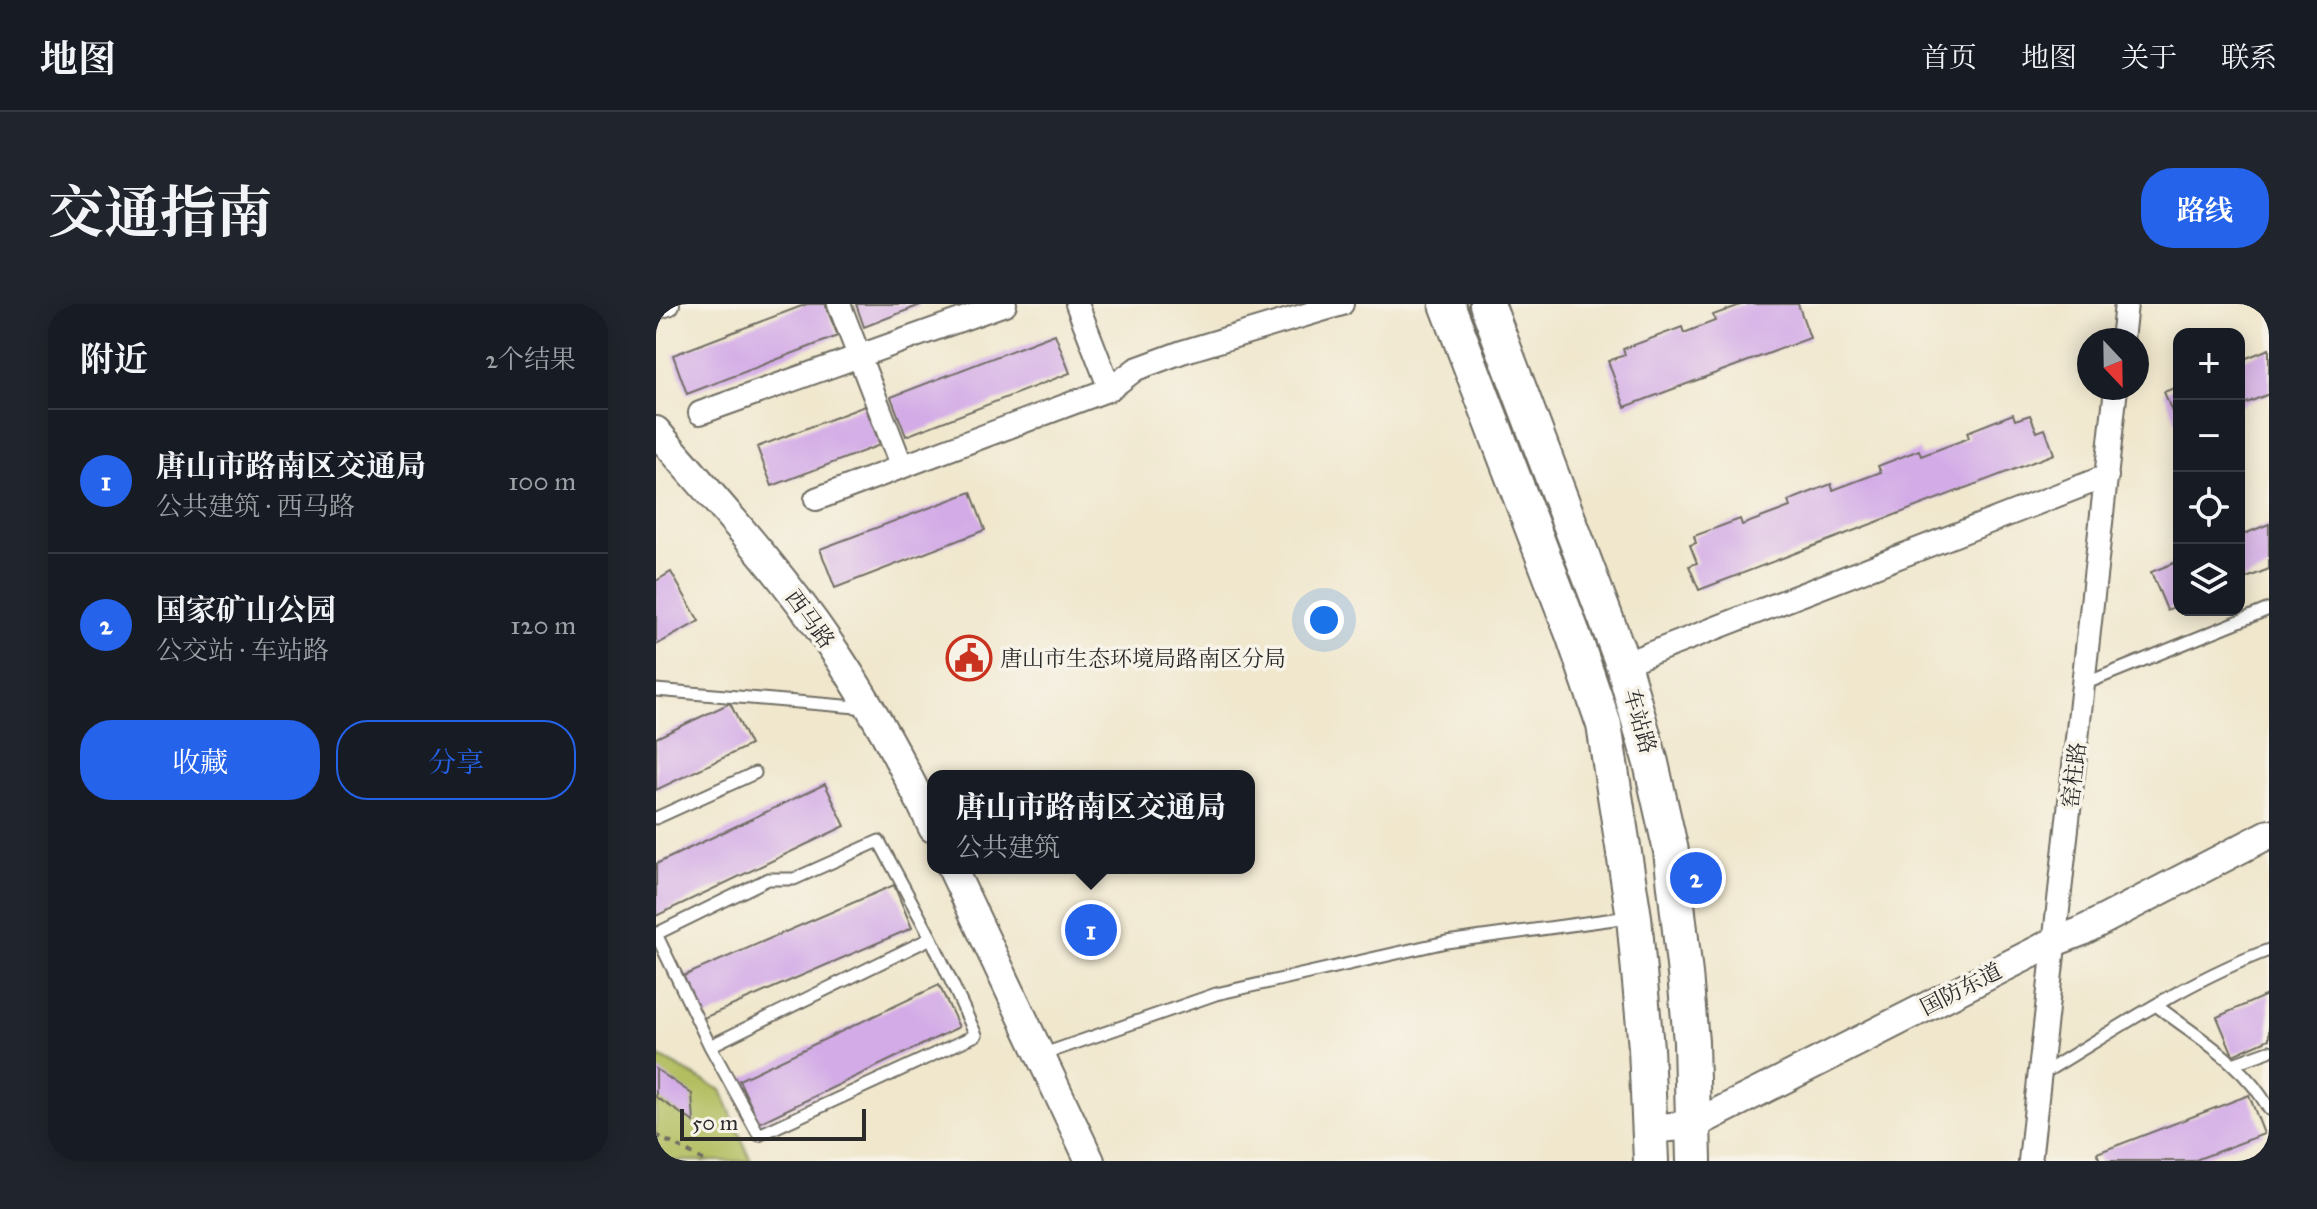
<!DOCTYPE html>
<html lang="zh">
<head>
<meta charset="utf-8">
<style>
  body { margin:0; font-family:"IM FELL Great Primer","Noto Serif SC",serif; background:#20242c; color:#f1f3f6 }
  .controls { position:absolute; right:24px; top:24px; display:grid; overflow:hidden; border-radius:16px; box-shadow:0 4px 20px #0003 }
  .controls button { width:72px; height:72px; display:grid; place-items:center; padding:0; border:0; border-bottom:2px solid #363941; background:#171b24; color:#f1f3f6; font:40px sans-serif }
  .compass { position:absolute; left:1421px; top:24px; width:72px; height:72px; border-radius:50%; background:#171b24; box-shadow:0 4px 20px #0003; rotate:158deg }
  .scale { position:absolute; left:24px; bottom:20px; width:186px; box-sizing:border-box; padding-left:8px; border:4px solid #2b2b2b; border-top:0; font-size:22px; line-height:28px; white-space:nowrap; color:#2b2b2b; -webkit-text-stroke:6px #f7f3e8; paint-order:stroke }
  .you { position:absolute; left:668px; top:316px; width:28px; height:28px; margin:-20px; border:6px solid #fff; border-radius:50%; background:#1a73e8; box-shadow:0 0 0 12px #1a73e833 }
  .badge { display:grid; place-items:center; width:52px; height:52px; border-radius:50%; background:#2563eb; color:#fff; font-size:26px; font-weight:700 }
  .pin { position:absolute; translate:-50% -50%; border:4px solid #fff; box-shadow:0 2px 8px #0006 }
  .popup { position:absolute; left:271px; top:466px; width:328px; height:104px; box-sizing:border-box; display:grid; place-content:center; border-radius:16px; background:#171b24; filter:drop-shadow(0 2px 6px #0005); font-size:26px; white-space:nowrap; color:#9ea1a6 }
  .popup b { font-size:30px; color:#f1f3f6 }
  .popup::after { content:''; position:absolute; left:50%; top:100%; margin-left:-16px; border:16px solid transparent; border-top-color:#171b24 }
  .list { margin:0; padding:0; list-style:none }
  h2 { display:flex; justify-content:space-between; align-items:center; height:104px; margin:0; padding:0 32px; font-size:34px }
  h2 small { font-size:26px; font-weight:400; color:#9ea1a6 }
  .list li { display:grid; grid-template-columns:52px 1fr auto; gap:24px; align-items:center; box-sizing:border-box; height:144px; padding:0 32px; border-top:2px solid #363941 }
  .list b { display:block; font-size:30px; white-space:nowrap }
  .list p { margin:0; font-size:26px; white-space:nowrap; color:#9ea1a6 }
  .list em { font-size:26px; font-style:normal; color:#9ea1a6 }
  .actions { display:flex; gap:16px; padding:24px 32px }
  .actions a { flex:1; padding:18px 0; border:2px solid #2563eb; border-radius:32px; text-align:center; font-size:28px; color:#2563eb }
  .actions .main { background:#2563eb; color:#fff }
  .icon { flex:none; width:44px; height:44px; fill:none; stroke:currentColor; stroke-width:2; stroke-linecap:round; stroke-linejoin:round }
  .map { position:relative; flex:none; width:1613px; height:857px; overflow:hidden; border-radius:32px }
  header { display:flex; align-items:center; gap:48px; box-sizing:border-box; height:112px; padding:0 40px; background:#171b24; border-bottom:2px solid #363941 }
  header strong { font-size:38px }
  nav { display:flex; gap:44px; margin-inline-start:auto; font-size:28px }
  .intro { display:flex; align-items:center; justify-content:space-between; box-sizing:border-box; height:192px; padding:0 48px }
  h1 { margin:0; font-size:56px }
  .button { padding:20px 36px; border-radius:32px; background:#2563eb; color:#fff; font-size:28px; font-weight:700 }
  main { display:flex; gap:48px; padding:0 48px }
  aside { flex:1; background:#171b24; border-radius:32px; box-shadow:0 4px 20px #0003 }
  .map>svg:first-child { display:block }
  .green { fill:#b2be60; stroke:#6e7446; stroke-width:2 }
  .building { fill:#d3abe7 }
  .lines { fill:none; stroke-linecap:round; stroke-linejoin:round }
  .service-casing { stroke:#706d64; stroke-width:15 }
  .minor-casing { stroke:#706d64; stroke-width:26 }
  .tertiary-casing { stroke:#706d64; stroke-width:32 }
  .primary-casing { stroke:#706d64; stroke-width:38 }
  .path { stroke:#706d64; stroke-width:4; stroke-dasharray:6 6; stroke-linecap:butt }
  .service { stroke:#fff; stroke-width:11 }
  .minor { stroke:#fff; stroke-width:22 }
  .tertiary { stroke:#fff; stroke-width:28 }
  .primary { stroke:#fff; stroke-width:34 }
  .labels { text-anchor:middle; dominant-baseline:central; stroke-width:7; stroke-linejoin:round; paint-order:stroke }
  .street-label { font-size:22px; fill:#2b2b2b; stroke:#f7f3e8 }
  .poi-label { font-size:22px; fill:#2b2b2b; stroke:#f7f3e8; text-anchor:start }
</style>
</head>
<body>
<header>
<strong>地图</strong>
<nav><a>首页</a><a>地图</a><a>关于</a><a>联系</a></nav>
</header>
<div class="intro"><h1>交通指南</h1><a class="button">路线</a></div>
<main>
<aside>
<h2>附近<small>2个结果</small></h2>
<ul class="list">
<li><span class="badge">1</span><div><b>唐山市路南区交通局</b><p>公共建筑 · 西马路</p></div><em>100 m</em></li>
<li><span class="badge">2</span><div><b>国家矿山公园</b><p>公交站 · 车站路</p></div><em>120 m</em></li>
</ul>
<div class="actions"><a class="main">收藏</a><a>分享</a></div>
</aside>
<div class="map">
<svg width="1613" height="857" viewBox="0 0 1613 857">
  <rect width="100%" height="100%" fill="#f7f3e8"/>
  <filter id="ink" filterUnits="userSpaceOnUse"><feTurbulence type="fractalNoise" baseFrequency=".0125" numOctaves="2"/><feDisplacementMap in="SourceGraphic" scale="16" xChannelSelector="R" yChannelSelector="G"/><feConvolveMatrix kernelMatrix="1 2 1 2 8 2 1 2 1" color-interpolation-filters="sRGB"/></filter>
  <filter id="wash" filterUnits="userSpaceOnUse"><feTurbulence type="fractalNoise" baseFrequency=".006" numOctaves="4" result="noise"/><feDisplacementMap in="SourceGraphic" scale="32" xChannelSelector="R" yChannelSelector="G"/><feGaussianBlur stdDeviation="1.8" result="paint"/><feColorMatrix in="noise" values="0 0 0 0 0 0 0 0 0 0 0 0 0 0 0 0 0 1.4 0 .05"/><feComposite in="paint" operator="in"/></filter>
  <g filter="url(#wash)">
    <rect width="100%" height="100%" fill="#f0e7cd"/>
    <path class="green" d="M0 751 65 786 95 857H0Z"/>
    <g id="blocks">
      <path class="building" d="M151 0H169L182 32 31 90 17 51Z
        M200 0H267L208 23Z
        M1087 0H1142L1154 34 969 103 952 57 969 51 967 45 1026 23 1028 29 1059 17 1057 11Z
        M399 30 414 69 250 132 235 93Z
        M1613 45V90L1583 102V57Z
        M1523 82V125L1508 88Z
        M209 102 224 141 116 182 101 143Z
        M1357 110 1359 116 1374 111 1381 128 1389 125 1398 150 1043 286 1033 262 1041 259 1034 241 1040 239 1038 232 1084 215 1086 221 1134 203 1132 197 1175 180 1177 186 1225 168 1222 162 1263 146 1265 152 1313 134 1311 128Z
        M315 188 329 226 179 284 164 245Z
        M1613 220V265L1583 277V232Z
        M1523 257V301L1511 306 1495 268Z
        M15 268 43 317 0 341V277Z
        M74 399 94 441 0 486V434Z
        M169 480 189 522 0 612V560Z
        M238 581 256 624 43 716 25 673Z
        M283 681 303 723 103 819 83 776Z
        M1613 690V735L1577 751 1561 713Z
        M0 765 36 790 38 818 0 793Z
        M1593 791 1608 830 1537 857H1444L1441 849Z"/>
    </g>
  </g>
  <g filter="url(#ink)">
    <use href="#blocks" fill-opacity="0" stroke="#706d64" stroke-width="2"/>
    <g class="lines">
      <g class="service-casing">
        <path id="service" d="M1428 380 1613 305
          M0 386 212 404
          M0 514 99 469
          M0 630 112 575H138L223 537 275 634 320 731 103 831 54 742 0 630
          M1501 702C1540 732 1589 760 1613 805
          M54 742 275 634
          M385 751 560 690 790 638 973 613
          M1577 760 1613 747
          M1386 770C1459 726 1532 676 1613 646"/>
      </g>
      <g class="minor-casing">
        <path id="minor" d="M183 0 246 163
          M421 0 454 85
          M0 4 12 0
          M1466 36 1470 0
          M44 109 349 0
          M160 195 454 85 480 65 526 48 686 0
          M967 360 1451 172
          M1374 857 1460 84"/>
      </g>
      <g class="tertiary-casing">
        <path id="tertiary" d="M0 127C59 196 122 264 173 339 213 397 247 460 277 524
          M296 564 434 857
          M993 825 1037 821 1398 638 1424 628 1613 530"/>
      </g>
      <g class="primary-casing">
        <path id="primary" d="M791 0 918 333 948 421 978 613 990 744 995 857
          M831 0 967 360 995 459 1015 547 1029 670 1035 738 1038 857"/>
      </g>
      <path class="path" d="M0 831 49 857"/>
      <use href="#service" class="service"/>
      <use href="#minor" class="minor"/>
      <use href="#tertiary" class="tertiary"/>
      <use href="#primary" class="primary"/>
    </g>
  </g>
  <defs>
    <g id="civic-ring" transform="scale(2.3)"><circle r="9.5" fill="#f7f3e8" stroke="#c8321e" stroke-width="1.5"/><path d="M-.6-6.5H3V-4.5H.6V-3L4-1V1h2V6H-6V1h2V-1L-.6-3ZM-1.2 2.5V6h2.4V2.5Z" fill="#c8321e"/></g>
  </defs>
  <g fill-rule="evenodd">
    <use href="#civic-ring" x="313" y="354"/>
  </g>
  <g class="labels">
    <g class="street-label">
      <text transform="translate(154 315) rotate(54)">西马路</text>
      <text transform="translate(984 417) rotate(74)">车站路</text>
      <text transform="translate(1418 471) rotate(-83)">窑柱路</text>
      <text transform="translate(1305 685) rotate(-27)">国防东道</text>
    </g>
    <g class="poi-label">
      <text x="344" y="354">唐山市生态环境局路南区分局</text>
    </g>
  </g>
</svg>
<div class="controls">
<button>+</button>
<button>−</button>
<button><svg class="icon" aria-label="locate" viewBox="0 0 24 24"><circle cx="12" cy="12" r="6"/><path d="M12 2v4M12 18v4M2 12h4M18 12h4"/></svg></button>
<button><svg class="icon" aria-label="layers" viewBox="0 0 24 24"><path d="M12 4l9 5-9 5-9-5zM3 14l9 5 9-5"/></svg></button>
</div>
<svg class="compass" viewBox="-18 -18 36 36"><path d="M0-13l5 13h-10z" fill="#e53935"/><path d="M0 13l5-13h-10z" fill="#9ea1a6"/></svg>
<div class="scale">50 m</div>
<div class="you"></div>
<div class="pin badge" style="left:435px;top:626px">1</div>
<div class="popup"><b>唐山市路南区交通局</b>公共建筑</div>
<div class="pin badge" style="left:1040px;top:574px">2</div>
</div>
</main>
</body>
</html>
